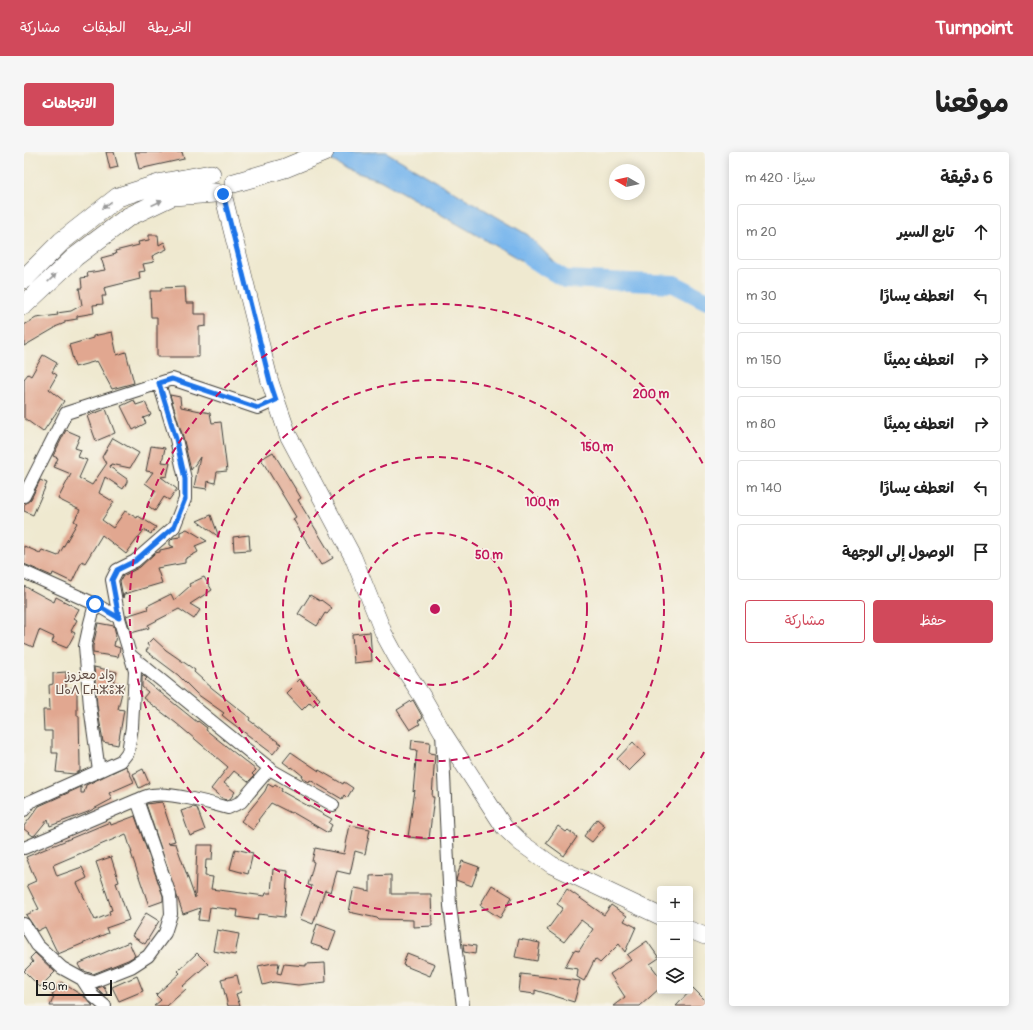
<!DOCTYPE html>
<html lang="ar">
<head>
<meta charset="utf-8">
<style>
  body { margin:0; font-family:Pangolin,"Playpen Sans Arabic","Noto Sans Tifinagh",sans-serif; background:#f6f6f6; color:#222; direction:rtl }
  .controls { position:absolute; right:12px; bottom:12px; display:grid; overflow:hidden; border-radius:4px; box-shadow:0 2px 10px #0003 }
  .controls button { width:36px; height:36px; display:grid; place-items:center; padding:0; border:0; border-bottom:1px solid #e0e0e0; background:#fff; color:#222; font:20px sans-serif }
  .compass { position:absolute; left:585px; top:12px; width:36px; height:36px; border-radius:50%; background:#fff; box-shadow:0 2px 10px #0003; rotate:279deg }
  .scale { position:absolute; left:12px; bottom:10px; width:76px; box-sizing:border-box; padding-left:4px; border:2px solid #1c1c1c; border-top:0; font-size:11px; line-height:14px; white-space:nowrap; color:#1c1c1c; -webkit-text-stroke:3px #f7f3e8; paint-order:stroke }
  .stop { position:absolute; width:12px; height:12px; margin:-9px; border:3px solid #1a73e8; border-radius:50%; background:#fff }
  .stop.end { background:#1a73e8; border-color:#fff; box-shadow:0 1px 4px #0008 }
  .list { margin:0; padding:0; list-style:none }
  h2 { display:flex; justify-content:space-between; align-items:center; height:52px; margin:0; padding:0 16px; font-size:17px }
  h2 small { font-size:13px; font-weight:400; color:#767676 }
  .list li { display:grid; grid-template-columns:26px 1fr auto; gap:12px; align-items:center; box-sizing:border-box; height:56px; margin:0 8px 8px; padding:0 8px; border:1px solid #e0e0e0; border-radius:4px }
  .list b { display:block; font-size:15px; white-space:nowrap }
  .list em { font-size:13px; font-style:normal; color:#767676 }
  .actions { display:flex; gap:8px; padding:12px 16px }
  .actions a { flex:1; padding:9px 0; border:1px solid #d1495b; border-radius:4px; text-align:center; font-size:14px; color:#d1495b }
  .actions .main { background:#d1495b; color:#fff }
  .icon { flex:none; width:22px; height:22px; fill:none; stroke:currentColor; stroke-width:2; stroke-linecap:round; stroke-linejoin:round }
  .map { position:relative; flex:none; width:681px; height:854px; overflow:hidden; direction:ltr; border-radius:4px }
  header { display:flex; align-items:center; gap:24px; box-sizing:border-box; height:56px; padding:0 20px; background:#d1495b; color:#fff }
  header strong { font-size:19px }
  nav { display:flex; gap:22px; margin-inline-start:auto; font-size:14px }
  .intro { display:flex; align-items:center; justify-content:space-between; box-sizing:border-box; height:96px; padding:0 24px }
  h1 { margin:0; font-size:28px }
  .button { padding:10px 18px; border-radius:4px; background:#d1495b; color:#fff; font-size:14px; font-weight:700 }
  main { display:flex; gap:24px; padding:0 24px }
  aside { flex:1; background:#fff; border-radius:4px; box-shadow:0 2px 10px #0003 }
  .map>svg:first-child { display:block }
  .water { fill:#7ab7ed; stroke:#4b6a84 }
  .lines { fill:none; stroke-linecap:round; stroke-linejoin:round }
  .river { stroke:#7ab7ed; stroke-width:18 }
  .building { fill:#e1a790 }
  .minor-casing { stroke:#3c3b37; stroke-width:14 }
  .secondary-casing { stroke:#3c3b37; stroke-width:18 }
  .trunk-casing { stroke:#3c3b37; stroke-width:20 }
  .minor { stroke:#fff; stroke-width:12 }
  .secondary { stroke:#fff; stroke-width:17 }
  .trunk { stroke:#fff; stroke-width:19 }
  .oneway { fill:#999 }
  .route { stroke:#1a73e8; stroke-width:5 }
  .ring { fill:none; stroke:#c2185b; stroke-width:2; stroke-dasharray:7 5 }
  .labels { text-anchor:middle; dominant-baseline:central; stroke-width:3.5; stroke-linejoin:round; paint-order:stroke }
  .quarter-label { font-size:13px; fill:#614d45; stroke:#f7f3e8 }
  .centre { fill:#c2185b; stroke:#f7f3e8; stroke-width:2 }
  .ring-label { font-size:12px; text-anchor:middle; font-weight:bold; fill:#c2185b; stroke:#f7f3e8; stroke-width:3.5; stroke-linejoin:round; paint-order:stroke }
</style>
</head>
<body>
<header>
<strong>Turnpoint</strong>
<nav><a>الخريطة</a><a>الطبقات</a><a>مشاركة</a></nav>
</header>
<div class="intro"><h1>موقعنا</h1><a class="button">الاتجاهات</a></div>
<main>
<aside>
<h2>6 دقيقة<small>سيرًا · 420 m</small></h2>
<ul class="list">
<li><svg class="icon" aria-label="ahead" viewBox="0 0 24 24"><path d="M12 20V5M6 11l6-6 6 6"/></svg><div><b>تابع السير</b></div><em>20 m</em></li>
<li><svg class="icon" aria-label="left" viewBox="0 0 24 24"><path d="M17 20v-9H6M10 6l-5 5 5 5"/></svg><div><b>انعطف يسارًا</b></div><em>30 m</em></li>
<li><svg class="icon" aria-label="right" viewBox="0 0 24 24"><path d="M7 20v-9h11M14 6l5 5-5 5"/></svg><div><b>انعطف يمينًا</b></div><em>150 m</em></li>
<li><svg class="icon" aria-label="right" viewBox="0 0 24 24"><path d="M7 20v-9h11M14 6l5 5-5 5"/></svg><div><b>انعطف يمينًا</b></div><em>80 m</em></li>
<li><svg class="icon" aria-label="left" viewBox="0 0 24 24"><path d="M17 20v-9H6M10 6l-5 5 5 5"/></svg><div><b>انعطف يسارًا</b></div><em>140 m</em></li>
<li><svg class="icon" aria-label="arrive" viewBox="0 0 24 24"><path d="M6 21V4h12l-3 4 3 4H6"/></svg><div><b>الوصول إلى الوجهة</b></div></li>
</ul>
<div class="actions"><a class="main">حفظ</a><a>مشاركة</a></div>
</aside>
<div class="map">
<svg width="681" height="854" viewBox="0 0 681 854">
  <rect width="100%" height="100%" fill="#f7f3e8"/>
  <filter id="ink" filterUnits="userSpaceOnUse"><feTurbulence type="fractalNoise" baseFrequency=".025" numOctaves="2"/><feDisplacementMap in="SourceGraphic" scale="8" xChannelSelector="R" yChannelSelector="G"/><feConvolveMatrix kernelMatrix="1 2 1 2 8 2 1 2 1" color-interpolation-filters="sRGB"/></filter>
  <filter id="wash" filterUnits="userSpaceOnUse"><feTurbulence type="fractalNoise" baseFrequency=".012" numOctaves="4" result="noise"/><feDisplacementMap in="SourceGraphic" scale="16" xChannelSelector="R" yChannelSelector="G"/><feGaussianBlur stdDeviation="0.9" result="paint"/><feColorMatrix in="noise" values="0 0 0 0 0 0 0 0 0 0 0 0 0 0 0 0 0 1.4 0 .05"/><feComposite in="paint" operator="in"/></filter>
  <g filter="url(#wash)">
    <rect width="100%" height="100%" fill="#efe9d0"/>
    <path class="water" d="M294 0H362L504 83 536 116 518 120 356 28 324 18Z"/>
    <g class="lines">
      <path class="river" d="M506 106 541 127 650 132 681 148"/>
    </g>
    <g id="blocks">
      <path class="building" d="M82 0H90L94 15 86 17Z
        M111 0H158L160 7 115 17Z
        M125 83H134L135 93 140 90 143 97 128 104 130 110 119 112 121 119 115 120 116 127 80 136 82 144H78L79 152 69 153 70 161 53 164V167L41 169V171L31 175V176L0 194V173L12 166 34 163 33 161 47 159 58 153 55 136H58L57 126 64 125 63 121 81 118 77 106 92 102 91 99 115 93 114 90 125 88Z
        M161 135 162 151H170V162H182V174L175 175V205H133V165H127L126 139H137V136Z
        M88 180 93 203 102 200 110 231 88 237 73 209 51 215 45 193 69 186V184Z
        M19 203 33 211 28 220 33 223 25 237 40 249 19 280 0 266V227L4 222 7 224Z
        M146 243 156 245 157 255 186 261 188 271 197 270 203 319 193 320 191 331 184 329 183 337 170 335 176 305 167 318 159 285Z
        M110 248 112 253 121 250 127 263 119 266 122 271 109 278 97 254Z
        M82 257 91 281 72 289 63 264Z
        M42 278 56 284 51 296 57 298 54 305 63 308 55 326 68 333 83 311 80 309 78 305 89 286 115 301 106 316 87 312 86 315 103 327V330L99 337 81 325 75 341 90 350 78 368 89 376 101 359 113 366 114 364 132 375 127 382 120 378 102 402 78 383 61 411 58 409 48 430 29 421 28 424 0 412V394L16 401 18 398 34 404 53 371 50 369 56 358 34 347 47 322 30 315 34 306 29 304Z
        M127 294 141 296 138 310 146 311 143 324 137 325 153 337 145 348 140 345 131 359 123 353 132 339 121 331 129 320 122 319Z
        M249 300 277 346 274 348 309 406 297 413 269 367 272 365 237 307Z
        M16 328 23 331 9 363 0 359V353L7 347Z
        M187 363 195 385 173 369Z
        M163 377 183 389 171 394 174 400 161 407V411L133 416 138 431 100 442 99 446 96 429 99 424 116 415 131 401 136 400V398L150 395 146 393V389L149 386 156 385V380Z
        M225 383 226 398 210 399 209 385Z
        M180 425 188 438 166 452 176 458 170 467 155 457 124 473 125 476 107 481 102 464 124 457 123 454 147 442 150 448 166 434 165 432Z
        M0 434 30 450 32 445 55 457 50 466 53 468 47 479 51 481 43 496 28 490 30 485 15 478 9 495 0 491Z
        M286 443 296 449 297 448 308 456 303 462 301 461 293 474 274 462Z
        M74 471 90 474 92 483 90 494 96 496 94 505 69 501V494Z
        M346 480 348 509 330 511 328 482Z
        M129 486 142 498 171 518 170 520 188 536 226 566 225 568 257 592 249 602 204 568 198 563 200 561 173 542 154 523 122 499 125 495 123 492Z
        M70 515 93 520 90 530 100 532 94 557 100 558 94 593 79 590 73 553Z
        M42 520V536H53V564H55L56 613V619L50 622 32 620 34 601H28V579H20L19 558H26L25 533 29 532V521Z
        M118 523 123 526 121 528 173 570 174 569 183 576 182 578 232 618 228 622 230 624 224 630 210 619 200 631 211 640 206 647 203 648 199 647 187 637 204 615 152 571 119 546 124 540 118 535Z
        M276 527 296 547 289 554 286 550 278 558 262 541Z
        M389 548 399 566 394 569 396 572 386 578 373 558Z
        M388 588 406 590 405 601 411 602 408 645H410L405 687 384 685 391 638 389 640 393 598 387 597Z
        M609 590 621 603 605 619 593 607Z
        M267 600 295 619V618L319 632 320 630 329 636 323 646 320 643 318 647 286 628 285 630 278 626 279 624 268 615 267 616 259 610Z
        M102 614 110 630 85 641 88 647 64 660 26 674 24 667 11 683 9 684 0 677V674L15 654 57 635V641H60L62 633Z
        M119 617 125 631 115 636 109 622Z
        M244 632 249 635 251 632 258 637 257 639 308 667 305 671 308 673 304 681 268 660 267 661 247 651 234 668 235 669 229 678 217 669 241 639Z
        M138 650 151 689 144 691 152 692 171 746 173 693H189L188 708H182L181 724 189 725 187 737 241 744 242 741H247L249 717 264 719 260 765 234 762 233 768 213 765 214 758 186 755 184 769 174 768 176 756 159 762 122 652Z
        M169 655 173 656 181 678 166 684 157 659Z
        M111 664 139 744V749L125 754 107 701H108L102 682 29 713 33 724 58 715 63 726 53 731 71 768 86 762 85 759 88 758 72 710 87 705 95 730 92 731 105 768 82 776 84 781 34 802 21 775 13 779 2 763 15 757 3 733 12 729 2 705 86 670 87 673Z
        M573 667 581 674 568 690 560 684Z
        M326 673 346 677 341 702 331 699 326 722 313 719 307 740 301 738 289 772 276 767 288 734 284 733 290 710 288 709 291 696 320 702Z
        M534 674 542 680 544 678 553 685 540 704 522 691Z
        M211 697 229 701 224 722 206 717Z
        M438 709 455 715 448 734 432 728Z
        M367 723V742H407L408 774 389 775V768L354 767 353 766 325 760 329 739 331 736 346 739V724Z
        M468 733 488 745 476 766 456 753Z
        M543 737 580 763 587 753 603 764 600 769 612 775 601 800 595 792 576 811 571 807 560 829 553 825 554 817 541 815 550 798 555 799 569 777 557 768 540 790 523 778 539 756 533 752Z
        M122 761 135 769 121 792 108 784Z
        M293 772 312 779 305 798 287 792Z
        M193 778 215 782 211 803 189 799Z
        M495 787 516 791 513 809 491 805Z
        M623 789 635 806 626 812 636 825V836L616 854H589L601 845 586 822 607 808 603 803Z
        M105 790 111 804 104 808 69 822 57 818 54 812Z
        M439 792 452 794 451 802 440 800Z
        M11 801 31 820 16 835 0 819 9 810 6 806Z
        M173 801 184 812 159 834 162 837 143 854H130L137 848 132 843 156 821 154 819Z
        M383 801 411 812 406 824 379 813Z
        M249 811H255L253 821 257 822 260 812 282 814V812L301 811 302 830 274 833 250 830 239 833 234 814Z
        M497 822 556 829 550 850 511 838V842L495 840Z
        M213 823 217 840 212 842 216 854H204L197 827Z
        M113 824 119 839 95 849 88 835Z
        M37 830 62 846 69 854H26L30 844 28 843Z
        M80 834 83 842 80 843 73 836Z
        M669 836 681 848V854H652Z"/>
    </g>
  </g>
  <g filter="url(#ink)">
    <use href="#blocks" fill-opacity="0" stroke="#3c3b37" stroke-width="1"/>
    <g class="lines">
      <g class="minor-casing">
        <path id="minor" d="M0 344 42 261 148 227 234 256 252 248
          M0 420 71 452 95 466
          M71 452 66 471 61 494 66 554 75 619
          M106 503 249 619 309 653
          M418 580 426 754 439 854
          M113 648C118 646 123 643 128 643 145 640 187 651 204 656L217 650 246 616
          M0 658 5 650 97 609 104 600 108 575 111 519 95 466 88 428 93 418 111 409 150 375 161 347V327L152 287 135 231
          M0 696 113 648 146 743 147 762 141 781 124 804 107 815 69 830 58 827 38 816 13 793 0 772
          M58 827 69 844 81 854"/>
      </g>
      <g class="secondary-casing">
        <path id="secondary" d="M199 42 246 230 264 283 329 405 360 482 373 506 398 544 418 579 480 675 497 691 528 713 636 764
          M666 778 681 784"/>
      </g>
      <g class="trunk-casing">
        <path id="trunk" d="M210 31 261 16 300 0
          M0 127 38 89 94 45 138 31 187 22
          M0 153 51 105 104 65 148 44 191 41"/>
      </g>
      <use href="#minor" class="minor"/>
      <use href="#secondary" class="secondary"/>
      <use href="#trunk" class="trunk"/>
    </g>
    <defs><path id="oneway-solid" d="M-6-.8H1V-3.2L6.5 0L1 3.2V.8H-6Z"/></defs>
    <g class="oneway">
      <use href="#oneway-solid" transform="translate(133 51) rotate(-25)"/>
      <use href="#oneway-solid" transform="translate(83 53) rotate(142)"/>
      <use href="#oneway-solid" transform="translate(28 126) rotate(-44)"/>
    </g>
  </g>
  <g class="lines" filter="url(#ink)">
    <path class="route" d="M71 452 95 466 88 428 93 418 111 409 150 375 161 347V327L152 287 135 231 148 227 234 256 252 248 246 230 199 42"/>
  </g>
  <g class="ring">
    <circle cx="411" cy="457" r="76"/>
    <circle cx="411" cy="457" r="152"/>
    <circle cx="411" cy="457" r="229"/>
    <path d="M680 600A305 305 0 1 1 680 314"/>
  </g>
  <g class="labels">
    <g class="quarter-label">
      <text x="66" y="523">واد معزوز<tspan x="66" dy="15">ⵡⴰⴷ ⵎⵄⵣⵓⵣ</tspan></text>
    </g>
  </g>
  <circle cx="411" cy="457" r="6" class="centre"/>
  <g class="ring-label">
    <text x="627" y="246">200 m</text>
    <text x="573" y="299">150 m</text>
    <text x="518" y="354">100 m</text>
    <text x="465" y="407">50 m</text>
  </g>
</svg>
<div class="controls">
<button>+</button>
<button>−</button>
<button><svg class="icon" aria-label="layers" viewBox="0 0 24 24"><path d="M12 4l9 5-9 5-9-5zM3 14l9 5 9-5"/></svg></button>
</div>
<svg class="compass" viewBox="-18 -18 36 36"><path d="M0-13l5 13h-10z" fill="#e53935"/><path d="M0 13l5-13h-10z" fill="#767676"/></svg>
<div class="scale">50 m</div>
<div class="stop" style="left:71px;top:452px"></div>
<div class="stop end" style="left:199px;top:42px"></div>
</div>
</main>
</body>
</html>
